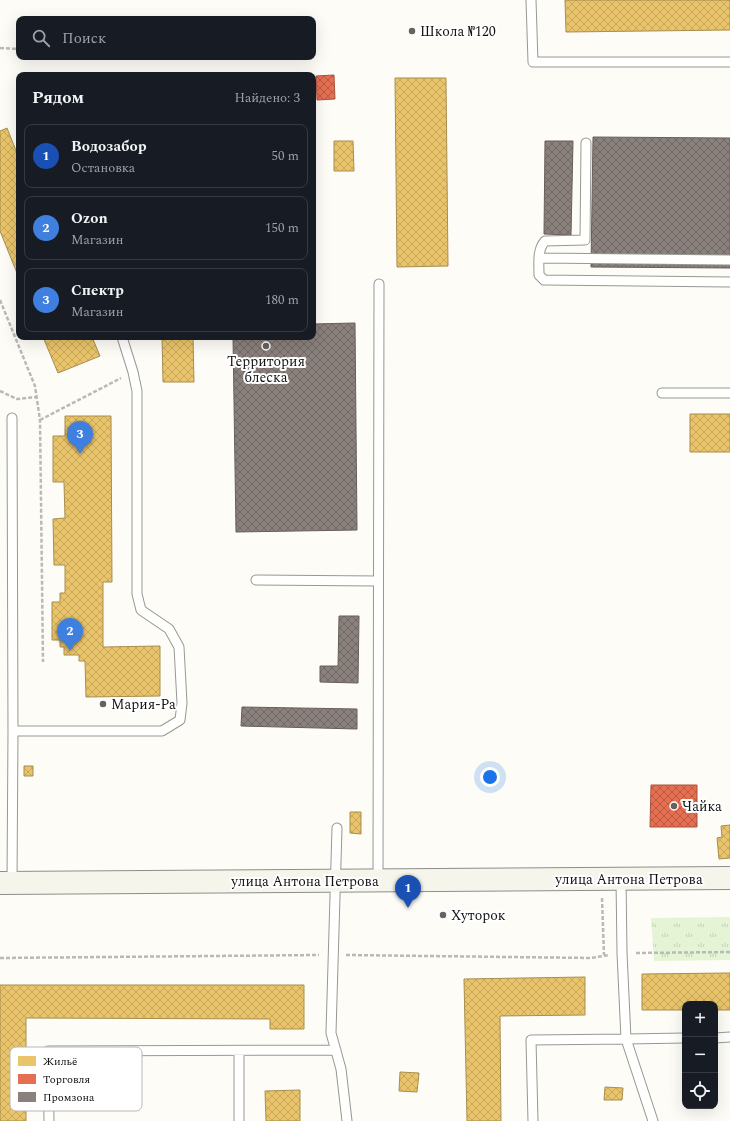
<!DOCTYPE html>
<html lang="ru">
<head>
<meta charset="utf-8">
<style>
  body { margin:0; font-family:Spectral,serif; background:#242831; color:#f1f3f6 }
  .controls { position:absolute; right:12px; bottom:12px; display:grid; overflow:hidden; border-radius:8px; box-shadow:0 4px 16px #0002 }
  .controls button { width:36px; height:36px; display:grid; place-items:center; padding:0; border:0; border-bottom:1px solid #363941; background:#171b24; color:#f1f3f6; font:20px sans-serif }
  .you { position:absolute; left:490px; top:777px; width:14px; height:14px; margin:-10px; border:3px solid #fff; border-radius:50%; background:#1a73e8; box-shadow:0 0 0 6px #1a73e833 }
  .badge { display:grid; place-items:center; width:26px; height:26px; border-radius:50%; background:#0b8043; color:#fff; font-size:13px; font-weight:700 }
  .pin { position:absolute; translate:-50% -33px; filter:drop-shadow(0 1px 2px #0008) }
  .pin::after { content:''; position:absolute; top:21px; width:14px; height:12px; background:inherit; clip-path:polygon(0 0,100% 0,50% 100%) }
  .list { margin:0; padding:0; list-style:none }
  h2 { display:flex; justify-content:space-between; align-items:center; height:52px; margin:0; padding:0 16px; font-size:17px }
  h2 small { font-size:13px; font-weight:400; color:#9ea1a6 }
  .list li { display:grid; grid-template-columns:26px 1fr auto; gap:12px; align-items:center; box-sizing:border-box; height:64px; margin:0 8px 8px; padding:0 8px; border:1px solid #363941; border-radius:8px }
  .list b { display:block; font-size:15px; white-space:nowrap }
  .list p { margin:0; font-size:13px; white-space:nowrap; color:#9ea1a6 }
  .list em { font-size:13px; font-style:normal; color:#9ea1a6 }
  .icon { flex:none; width:22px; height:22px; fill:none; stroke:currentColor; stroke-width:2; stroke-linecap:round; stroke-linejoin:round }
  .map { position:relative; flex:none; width:730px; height:1121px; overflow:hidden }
  .search { position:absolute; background:#171b24; box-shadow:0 4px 16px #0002; left:16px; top:16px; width:300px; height:44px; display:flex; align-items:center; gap:10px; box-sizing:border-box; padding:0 14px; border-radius:8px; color:#9ea1a6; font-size:15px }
  .panel { position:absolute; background:#171b24; box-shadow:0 4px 16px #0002; left:16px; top:72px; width:300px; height:268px; border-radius:8px }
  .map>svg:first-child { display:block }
  .park { fill:url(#park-tufts) }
  .homes { fill:url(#homes-cross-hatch); stroke:#a88e4f }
  .shops { fill:url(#shops-cross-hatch); stroke:#a7533e }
  .industry { fill:url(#industry-cross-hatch); stroke:#665f5c }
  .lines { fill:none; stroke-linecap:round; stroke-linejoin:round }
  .lane-casing { stroke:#979795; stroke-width:11 }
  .secondary-casing { stroke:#8e8d8b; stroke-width:24 }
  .path { stroke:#b9b9b8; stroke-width:2.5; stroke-dasharray:4 2; stroke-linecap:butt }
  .lane { stroke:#fffffe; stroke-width:9 }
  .secondary { stroke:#f6f5eb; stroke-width:22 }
  .poi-dot { fill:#646362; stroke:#fff; stroke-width:1.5 }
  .labels { text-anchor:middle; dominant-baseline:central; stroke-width:4; stroke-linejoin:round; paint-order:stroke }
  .poi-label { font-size:14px; fill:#111; stroke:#fff; text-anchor:start }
  .street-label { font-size:14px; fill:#111; stroke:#fff }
  .key { fill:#fff; stroke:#b8b8b8; stroke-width:1 }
  .key-label { font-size:11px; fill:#111 }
</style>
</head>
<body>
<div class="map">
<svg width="730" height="1121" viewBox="0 0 730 1121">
  <defs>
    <pattern id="park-tufts" width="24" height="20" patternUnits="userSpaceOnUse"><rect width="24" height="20" fill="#e6f4d6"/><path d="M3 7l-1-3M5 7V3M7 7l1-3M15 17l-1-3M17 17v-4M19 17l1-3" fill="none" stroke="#c4d0b7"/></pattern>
    <pattern id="homes-cross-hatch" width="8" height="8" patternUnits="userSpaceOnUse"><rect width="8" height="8" fill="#e9c46a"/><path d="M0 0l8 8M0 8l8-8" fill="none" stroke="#c7a75b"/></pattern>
    <pattern id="shops-cross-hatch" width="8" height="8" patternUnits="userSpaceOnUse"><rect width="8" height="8" fill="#e76f51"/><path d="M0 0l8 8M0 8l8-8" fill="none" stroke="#ba5a42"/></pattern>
    <pattern id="industry-cross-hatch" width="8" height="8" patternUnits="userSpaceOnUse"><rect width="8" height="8" fill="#8a817c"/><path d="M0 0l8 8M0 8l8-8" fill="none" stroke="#6f6864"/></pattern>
  </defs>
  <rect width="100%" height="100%" fill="#fdfcf7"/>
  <path class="park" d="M730 917V960L654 961 651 918Z"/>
  <path class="homes" d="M565 0H730V30L566 32Z
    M395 78H446L448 266 397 267Z
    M7 128 19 158V278L0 231V131Z
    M334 141H353L354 171H334Z
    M43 337H92L100 356 58 373Z
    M162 337H193L194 382H163Z
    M690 414H730V452H690Z
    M65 416H111L112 582H103V647L160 646V696L86 697 85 661H79V655H64V647H60V640H52V602H60V593H65V565H54L53 519 65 518 64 482H53V436H65Z
    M24 766H33V776H24Z
    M350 812H361V834L350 833Z
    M730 825V858L719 859 717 838 722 837 721 826Z
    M730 973V1010H715V1004H685V1010H642V974Z
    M585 977V1015L500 1016 501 1121H467L464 979Z
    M0 985H304V1029H270V1019L26 1018V1121H0Z
    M400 1072 419 1073 417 1092 399 1091Z
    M605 1087 623 1088 622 1100H604Z
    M300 1090V1121H266L265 1091Z"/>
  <path class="shops" d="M334 75 335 99 317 100 316 76Z
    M651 785H697V827H650Z"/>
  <path class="industry" d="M593 137 730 138V268L591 267Z
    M545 141H573L571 235 544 234Z
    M355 323 357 530 236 532 233 337H313V324Z
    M339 616H359L358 683 320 682V666H338Z
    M242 707 357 709V729L241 726Z"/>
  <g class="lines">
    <g class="lane-casing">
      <path id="lane" d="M531 0 533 62H730
        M586 143 585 240 545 241C537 250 539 263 539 275L544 280 730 282
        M540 258 730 260
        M662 393H730
        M12 418 13 731
        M256 580 378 581
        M337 828 331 1033 341 1069 347 1121
        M378 881 379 284
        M12 883 13 731H162L180 720 182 703 179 647 169 629 141 610 137 594V391L133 372 122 337
        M715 1038 730 1037
        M49 1121 48 1051 336 1050
        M239 1121V1051
        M533 1121 531 1040 626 1039 622 953 621 879
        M653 1121 626 1039 685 1038"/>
    </g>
    <g class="secondary-casing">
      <path id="secondary" d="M0 883 730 878"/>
    </g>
    <path class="path" d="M0 48 19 49
      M191 57 193 59
      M0 300 35 386 40 420 43 662
      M0 391 17 399 36 397
      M40 420 121 378
      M602 898 604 955
      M636 953 730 952
      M346 955 591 958 609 955
      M0 958 319 955"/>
    <use href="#lane" class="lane"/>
    <use href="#secondary" class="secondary"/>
  </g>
  <g class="poi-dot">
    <circle cx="412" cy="31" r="4"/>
    <circle cx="266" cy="346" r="4"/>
    <circle cx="103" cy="704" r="4"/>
    <circle cx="674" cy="806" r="4"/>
    <circle cx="443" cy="915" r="4"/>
  </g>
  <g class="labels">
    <g class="poi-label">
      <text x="420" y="31">Школа №120</text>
      <text x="266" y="361" text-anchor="middle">Территория<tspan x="266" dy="16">блеска</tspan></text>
      <text x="111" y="704">Мария-Ра</text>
      <text x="682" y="806">Чайка</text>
      <text x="451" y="915">Хуторок</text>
    </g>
    <g class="street-label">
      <text x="629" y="879">улица Антона Петрова</text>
      <text x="305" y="881">улица Антона Петрова</text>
    </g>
  </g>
  <rect x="10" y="1047" width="132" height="64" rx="6" class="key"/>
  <rect x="18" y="1056" width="18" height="10" fill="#e9c46a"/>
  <rect x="18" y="1074" width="18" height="10" fill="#e76f51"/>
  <rect x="18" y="1092" width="18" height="10" fill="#8a817c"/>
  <g class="key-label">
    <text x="43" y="1065">Жильё</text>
    <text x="43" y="1083">Торговля</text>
    <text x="43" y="1101">Промзона</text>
  </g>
</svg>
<div class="controls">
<button>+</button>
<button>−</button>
<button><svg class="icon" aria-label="locate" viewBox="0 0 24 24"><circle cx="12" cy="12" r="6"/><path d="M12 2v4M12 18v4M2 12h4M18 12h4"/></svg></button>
</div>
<div class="you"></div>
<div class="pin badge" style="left:408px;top:908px;background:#1a4fb4">1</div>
<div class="pin badge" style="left:70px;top:651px;background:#3f7fe0">2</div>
<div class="pin badge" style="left:80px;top:454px;background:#3f7fe0">3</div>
<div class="search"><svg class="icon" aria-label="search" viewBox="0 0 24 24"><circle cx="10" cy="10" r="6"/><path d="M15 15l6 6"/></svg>Поиск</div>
<section class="panel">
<h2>Рядом<small>Найдено: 3</small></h2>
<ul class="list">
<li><span class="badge" style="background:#1a4fb4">1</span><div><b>Водозабор</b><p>Остановка</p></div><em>50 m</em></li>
<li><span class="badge" style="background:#3f7fe0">2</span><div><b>Ozon</b><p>Магазин</p></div><em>150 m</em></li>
<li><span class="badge" style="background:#3f7fe0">3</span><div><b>Спектр</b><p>Магазин</p></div><em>180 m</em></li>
</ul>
</section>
</div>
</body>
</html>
